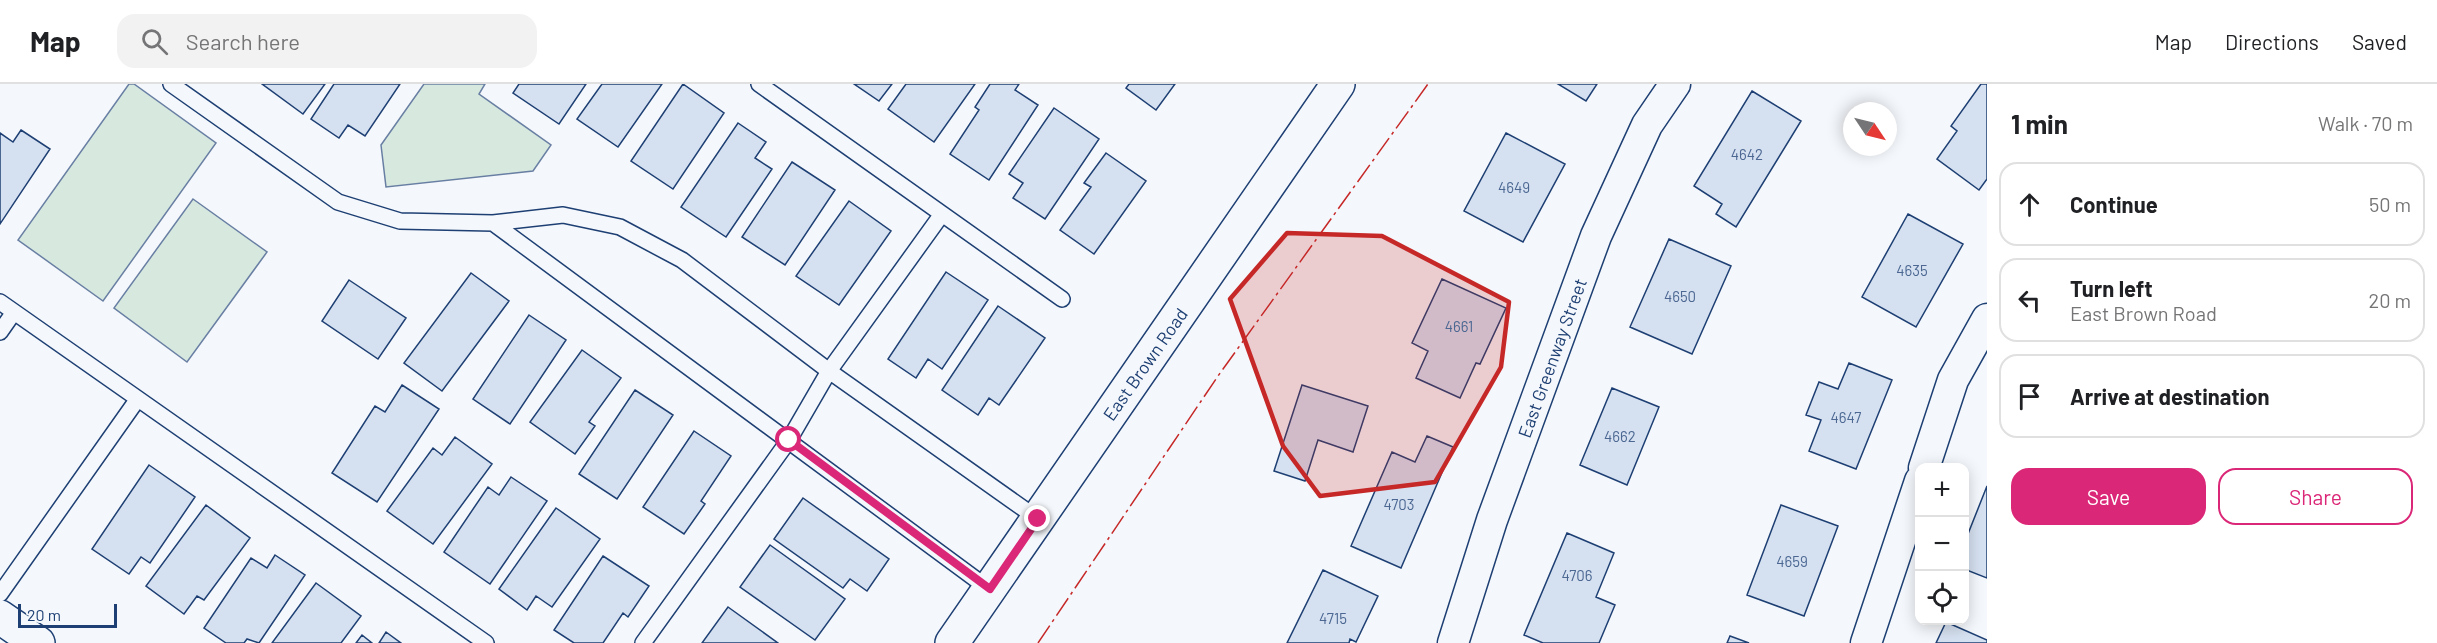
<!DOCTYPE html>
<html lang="en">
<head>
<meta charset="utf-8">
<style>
  body { margin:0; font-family:Barlow,sans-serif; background:#f2f2f2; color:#202124 }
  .controls { position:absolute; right:18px; bottom:18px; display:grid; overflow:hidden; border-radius:12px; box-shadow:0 3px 15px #0003 }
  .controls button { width:54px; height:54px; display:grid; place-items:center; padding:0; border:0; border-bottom:2px solid #e0e0e0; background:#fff; color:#202124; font:30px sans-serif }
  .compass { position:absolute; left:1843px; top:18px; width:54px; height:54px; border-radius:50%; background:#fff; box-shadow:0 3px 15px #0003; rotate:125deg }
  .scale { position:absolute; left:18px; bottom:15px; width:99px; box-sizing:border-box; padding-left:6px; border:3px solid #1d3f73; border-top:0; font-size:16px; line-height:21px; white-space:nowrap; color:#1d3f73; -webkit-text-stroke:4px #f4f7fb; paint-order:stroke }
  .stop { position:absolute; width:18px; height:18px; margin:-14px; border:4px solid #db2777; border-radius:50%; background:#fff }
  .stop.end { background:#db2777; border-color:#fff; box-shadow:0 2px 6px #0008 }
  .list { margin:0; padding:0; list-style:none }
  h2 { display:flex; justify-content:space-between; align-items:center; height:78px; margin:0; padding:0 24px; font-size:26px }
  h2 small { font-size:20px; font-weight:400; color:#757577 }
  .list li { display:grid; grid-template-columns:39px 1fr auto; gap:18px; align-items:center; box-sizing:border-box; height:84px; margin:0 12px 12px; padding:0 12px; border:2px solid #e0e0e0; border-radius:18px }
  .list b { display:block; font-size:22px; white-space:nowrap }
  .list p { margin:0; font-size:20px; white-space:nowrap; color:#757577 }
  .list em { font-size:20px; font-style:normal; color:#757577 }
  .actions { display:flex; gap:12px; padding:18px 24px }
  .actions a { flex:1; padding:14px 0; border:2px solid #db2777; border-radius:18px; text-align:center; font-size:21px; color:#db2777 }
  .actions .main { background:#db2777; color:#fff }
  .icon { flex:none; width:33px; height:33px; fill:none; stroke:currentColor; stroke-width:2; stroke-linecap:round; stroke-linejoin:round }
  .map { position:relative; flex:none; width:1987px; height:559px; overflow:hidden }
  header { display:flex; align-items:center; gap:36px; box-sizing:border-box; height:84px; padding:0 30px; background:#fff; border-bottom:2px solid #e0e0e0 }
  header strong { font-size:28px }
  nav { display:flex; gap:33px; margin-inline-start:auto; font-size:21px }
  .search { width:420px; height:54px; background:#f2f2f2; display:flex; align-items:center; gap:15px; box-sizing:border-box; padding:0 21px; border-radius:18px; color:#757577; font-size:22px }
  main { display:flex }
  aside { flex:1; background:#fff }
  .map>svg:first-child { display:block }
  .green { fill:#d7e8df; stroke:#687fa3; stroke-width:1.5 }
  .building { fill:#d5e0f0; stroke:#1d3f73; stroke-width:1.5 }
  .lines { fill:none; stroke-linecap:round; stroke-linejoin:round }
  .service-casing { stroke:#1d3f73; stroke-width:18 }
  .minor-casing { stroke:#1d3f73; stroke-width:33 }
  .tertiary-casing { stroke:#1d3f73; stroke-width:36 }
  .secondary-casing { stroke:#1d3f73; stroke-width:36 }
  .service { stroke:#f4f7fb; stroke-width:15 }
  .minor { stroke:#f4f7fb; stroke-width:30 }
  .tertiary { stroke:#f4f7fb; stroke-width:33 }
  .secondary { stroke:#f4f7fb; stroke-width:33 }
  .power { stroke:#c62828; stroke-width:1.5; stroke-dasharray:21 4.5 3 4.5; stroke-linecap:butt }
  .route { stroke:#db2777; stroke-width:8 }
  .marked { fill:#c62828; fill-opacity:0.2; stroke:#c62828; stroke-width:4.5; stroke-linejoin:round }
  .labels { text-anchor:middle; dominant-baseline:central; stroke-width:4.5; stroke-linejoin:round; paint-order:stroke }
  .number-label { font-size:15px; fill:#4b6792 }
  .street-label { font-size:18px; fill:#1d3f73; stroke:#f4f7fb }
</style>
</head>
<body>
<header>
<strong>Map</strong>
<div class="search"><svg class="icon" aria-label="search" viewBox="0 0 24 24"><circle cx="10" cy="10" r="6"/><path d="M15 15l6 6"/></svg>Search here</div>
<nav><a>Map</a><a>Directions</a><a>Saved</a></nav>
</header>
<main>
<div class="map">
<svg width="1987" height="559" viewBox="0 0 1987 559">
  <rect width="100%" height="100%" fill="#f4f7fb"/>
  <path class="green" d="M129 0H134L216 59 103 217 18 156Z
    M424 0H485L479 10 551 61 533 87 386 103 381 61Z
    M193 115 267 168 187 278 114 224Z"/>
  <path class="building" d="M262 0H325L303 30Z
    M334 0H400L365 52 348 41 339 54 311 35Z
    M519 0H586L559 40 513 9Z
    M602 0H662L618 63 577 35Z
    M683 0 724 29 673 105 631 77Z
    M854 0H892L879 17Z
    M906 0H975L934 58 888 25Z
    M990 0H1019L1015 6 1038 21 989 96 950 70 979 26 975 23Z
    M1129 0H1175L1156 26 1126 4Z
    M1558 0H1597L1586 17Z
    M1981 0H1987V95L1979 106 1937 75 1957 47 1951 42Z
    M1752 7 1801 37 1736 143 1716 130 1722 120 1694 102Z
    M1054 24 1099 55 1045 135 1013 114 1023 99 1009 90Z
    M738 39 766 58 755 74 772 85 726 153 681 123Z
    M21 46 50 65 0 140V49L13 58Z
    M1506 49 1565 80 1523 158 1464 127Z
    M1106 69 1146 97 1094 170 1060 146 1091 103 1084 99Z
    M792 78 835 106 785 181 742 153Z
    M849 117 891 147 839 221 796 192Z
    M1908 130 1963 160 1916 243 1862 213Z
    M1669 155 1731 182 1692 270 1630 243Z
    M946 188 988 216 942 285 928 275 916 294 888 275Z
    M471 189 509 217 442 307 404 279Z
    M1442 195 1506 224 1480 280 1476 279 1460 314 1416 294 1428 267 1412 259Z
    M349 196 406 234 378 275 322 237Z
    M998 222 1045 254 999 321 989 314 978 331 942 306Z
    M529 231 566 256 510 340 473 315Z
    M582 266 621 294 589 338 595 342 575 370 530 338Z
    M1849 279 1892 296 1856 385 1809 367 1821 336 1806 331 1819 298 1838 305Z
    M402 301 439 325 377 418 332 389 375 322 385 328Z
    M1302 301 1368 322 1353 368 1318 356 1305 397 1274 387Z
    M1612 304 1659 323 1627 401 1580 381Z
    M635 306 673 331 617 415 579 390Z
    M694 347 731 372 701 417 705 420 684 450 643 423Z
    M1427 352 1453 363 1401 484 1351 462 1392 368 1415 378Z
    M455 353 492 380 433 460 387 427 433 364 442 371Z
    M149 381 195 413 150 479 141 473 129 490 92 465Z
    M511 393 547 417 490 500 444 468 488 403 499 411Z
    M1987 402V494L1964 485V460Z
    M803 414 889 475 867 507 850 495 843 504 774 455Z
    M206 421 250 454 204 516 197 512 184 530 146 502Z
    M1781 421 1838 442 1804 532 1747 511Z
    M556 424 600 455 552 523 536 512 527 526 499 505Z
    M1567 449 1614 469 1596 513 1615 521 1599 559H1543L1524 551Z
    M770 461 845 515 815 556 740 503Z
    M275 471 305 491 259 559 247 555 244 559H226L204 544 251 474 267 484Z
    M603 472 649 502 628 533 623 529 603 559H574L554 546Z
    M1323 486 1378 512 1356 558 1350 555 1349 559H1287Z
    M316 499 361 532 341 559H272Z
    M728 523 778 559H702Z
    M1946 538 1987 556V559H1936Z
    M386 548 401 559H379Z
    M362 551 372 559H356Z
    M1730 552 1749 559H1727Z"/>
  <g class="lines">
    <g class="service-casing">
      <path id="service" d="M171 0 338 118 400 137 493 139 563 131 620 143 682 176 829 287 1038 435
        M759 0 1062 215
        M493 139 989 505
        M0 218 486 559
        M0 248 14 228
        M0 510 137 316
        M643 559 789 356 829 287 942 130"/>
    </g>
    <g class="minor-casing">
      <path id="minor" d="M1924 384 1953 296 1987 235
        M1453 559 1492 436 1596 152 1647 41 1675 0
        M1866 559 1920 397"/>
    </g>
    <g class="tertiary-casing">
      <path id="tertiary" d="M0 533 38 559"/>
    </g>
    <g class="secondary-casing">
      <path id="secondary" d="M952 559 1338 0"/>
    </g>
    <use href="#service" class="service"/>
    <use href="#minor" class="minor"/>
    <use href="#tertiary" class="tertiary"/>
    <use href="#secondary" class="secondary"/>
    <path class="power" d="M1038 559 1218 292 1428 0"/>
  </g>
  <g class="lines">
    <path class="route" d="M789 356 990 505 1038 435"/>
  </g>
  <path class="marked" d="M1287 149 1382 152 1509 218 1501 283 1435 398 1320 412 1283 362 1230 215Z"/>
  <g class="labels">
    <g class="number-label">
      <text x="1747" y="70">4642</text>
      <text x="1514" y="103">4649</text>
      <text x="1912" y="186">4635</text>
      <text x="1680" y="212">4650</text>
      <text x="1459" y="242">4661</text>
      <text x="1846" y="333">4647</text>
      <text x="1620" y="352">4662</text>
      <text x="1399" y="420">4703</text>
      <text x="1792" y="477">4659</text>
      <text x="1577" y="491">4706</text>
      <text x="1333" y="534">4715</text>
    </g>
    <g class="street-label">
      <text transform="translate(1552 274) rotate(-70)">East Greenway Street</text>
      <text transform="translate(1145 280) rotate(-55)">East Brown Road</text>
    </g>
  </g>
</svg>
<div class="controls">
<button>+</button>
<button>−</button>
<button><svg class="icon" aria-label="locate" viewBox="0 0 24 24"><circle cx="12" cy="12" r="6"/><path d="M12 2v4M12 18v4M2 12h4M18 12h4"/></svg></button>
</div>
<svg class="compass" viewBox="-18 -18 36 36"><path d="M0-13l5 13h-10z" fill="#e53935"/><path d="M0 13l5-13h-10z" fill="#757577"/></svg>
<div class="scale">20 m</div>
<div class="stop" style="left:789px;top:356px"></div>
<div class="stop end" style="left:1038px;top:435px"></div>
</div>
<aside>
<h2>1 min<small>Walk · 70 m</small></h2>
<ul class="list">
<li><svg class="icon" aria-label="ahead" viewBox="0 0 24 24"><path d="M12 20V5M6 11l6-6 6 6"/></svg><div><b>Continue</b></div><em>50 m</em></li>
<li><svg class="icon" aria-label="left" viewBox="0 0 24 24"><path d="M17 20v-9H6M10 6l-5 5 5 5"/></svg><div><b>Turn left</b><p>East Brown Road</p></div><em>20 m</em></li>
<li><svg class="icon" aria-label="arrive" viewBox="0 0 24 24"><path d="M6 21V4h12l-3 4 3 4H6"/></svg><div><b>Arrive at destination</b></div></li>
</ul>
<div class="actions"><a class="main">Save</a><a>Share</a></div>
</aside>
</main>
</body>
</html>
